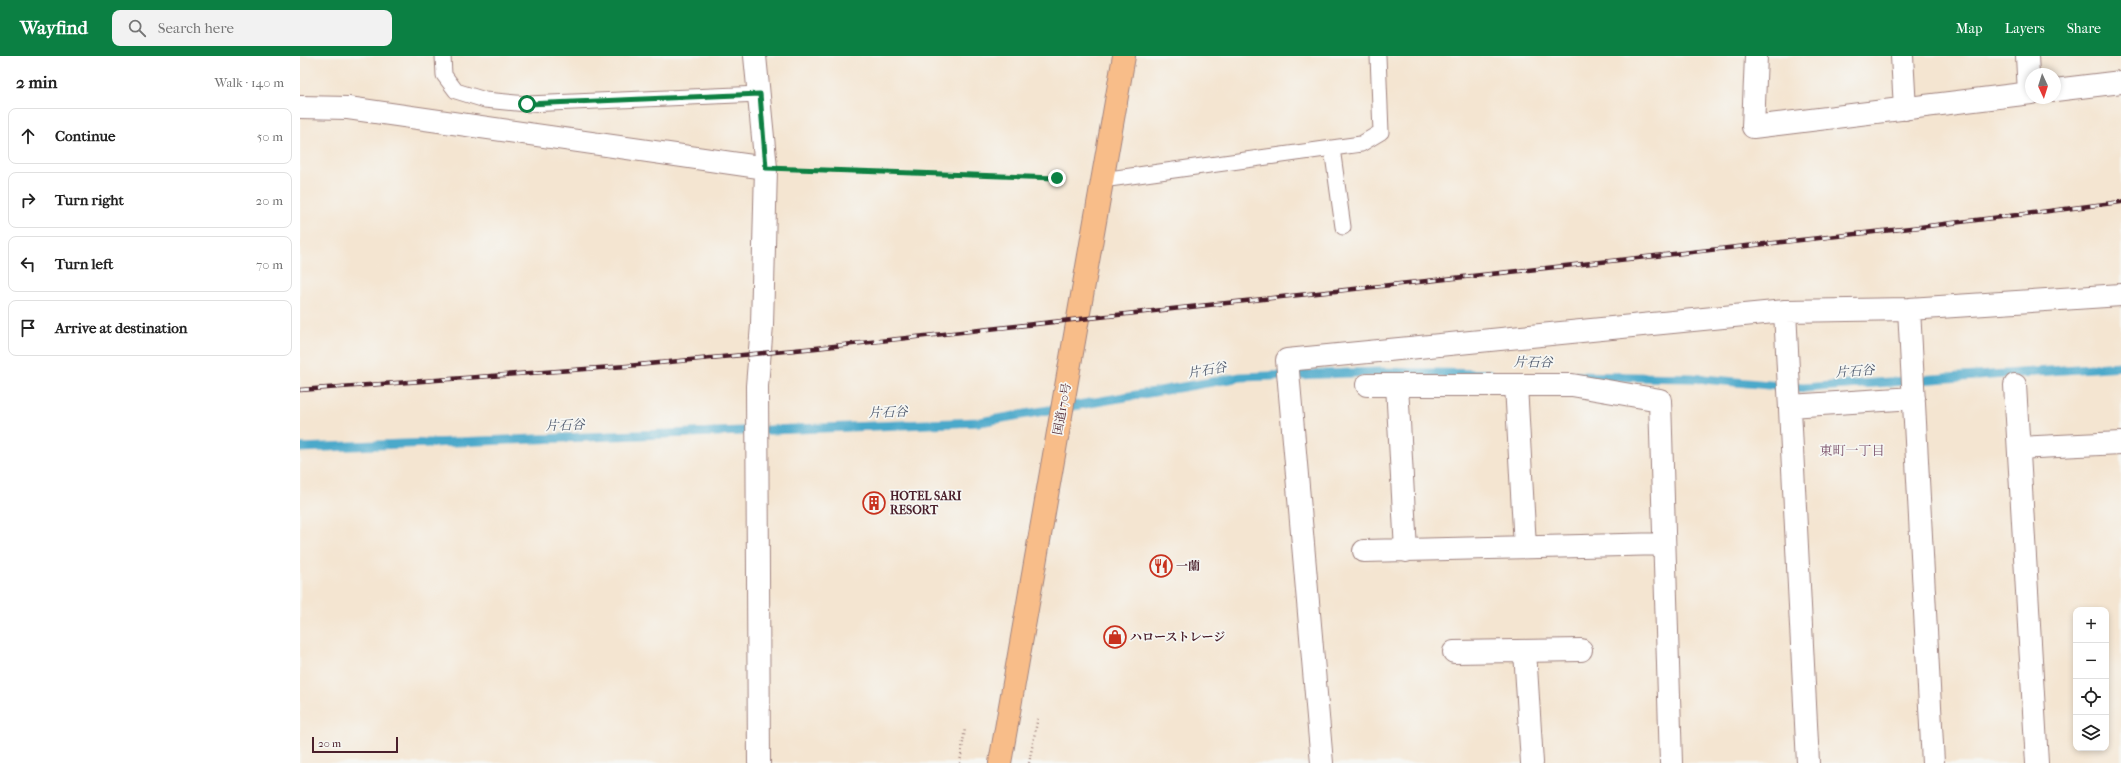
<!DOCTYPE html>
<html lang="en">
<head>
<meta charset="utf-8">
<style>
  body { margin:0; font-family:"IM FELL French Canon","Noto Serif JP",serif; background:#f2f2f2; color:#222 }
  .controls { position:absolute; right:12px; bottom:12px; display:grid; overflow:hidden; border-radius:8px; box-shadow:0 2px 6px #0003 }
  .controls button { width:36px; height:36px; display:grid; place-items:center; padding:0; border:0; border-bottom:1px solid #e0e0e0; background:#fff; color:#222; font:20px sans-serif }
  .compass { position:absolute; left:1725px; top:12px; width:36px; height:36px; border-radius:50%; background:#fff; box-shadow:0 2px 6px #0003; rotate:176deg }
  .scale { position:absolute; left:12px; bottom:10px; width:86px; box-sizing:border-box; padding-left:4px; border:2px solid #4a1f2b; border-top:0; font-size:11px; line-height:14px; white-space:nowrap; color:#4a1f2b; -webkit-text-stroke:3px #f6f6f2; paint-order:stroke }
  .stop { position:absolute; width:12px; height:12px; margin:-9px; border:3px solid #0b8043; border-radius:50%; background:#fff }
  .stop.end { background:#0b8043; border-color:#fff; box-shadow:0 1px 4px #0008 }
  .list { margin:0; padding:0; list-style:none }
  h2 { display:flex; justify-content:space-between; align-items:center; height:52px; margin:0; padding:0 16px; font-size:17px }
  h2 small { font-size:13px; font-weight:400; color:#767676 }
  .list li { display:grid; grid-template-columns:26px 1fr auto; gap:12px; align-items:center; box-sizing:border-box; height:56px; margin:0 8px 8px; padding:0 8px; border:1px solid #e0e0e0; border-radius:8px }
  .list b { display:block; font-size:15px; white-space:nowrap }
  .list em { font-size:13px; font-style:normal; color:#767676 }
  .icon { flex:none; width:22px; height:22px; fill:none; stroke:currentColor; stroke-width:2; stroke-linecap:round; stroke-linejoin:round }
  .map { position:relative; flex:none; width:1821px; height:707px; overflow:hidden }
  header { display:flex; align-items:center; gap:24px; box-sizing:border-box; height:56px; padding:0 20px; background:#0b8043; color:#fff }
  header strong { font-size:19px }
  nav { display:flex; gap:22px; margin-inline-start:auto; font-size:14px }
  .search { width:280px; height:36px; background:#f2f2f2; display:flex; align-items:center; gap:10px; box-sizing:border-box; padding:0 14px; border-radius:8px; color:#767676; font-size:15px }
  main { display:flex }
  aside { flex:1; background:#fff }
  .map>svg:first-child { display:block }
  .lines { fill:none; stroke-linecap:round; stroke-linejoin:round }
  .stream { stroke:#4ca9ca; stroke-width:9 }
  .lane-casing { stroke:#9f827e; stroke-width:17 }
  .street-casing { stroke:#9f827e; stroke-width:24 }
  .highway-casing { stroke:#9f827e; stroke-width:24 }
  .path { stroke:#9f827e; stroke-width:2.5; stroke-dasharray:1 3; stroke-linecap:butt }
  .lane { stroke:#fff; stroke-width:15 }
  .street { stroke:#fff; stroke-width:22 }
  .highway { stroke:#f8bd89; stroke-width:22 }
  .rail-casing { stroke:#4a1f2b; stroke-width:4.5 }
  .rail { stroke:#f6f6f2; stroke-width:3; stroke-dasharray:9; stroke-linecap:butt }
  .route { stroke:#0b8043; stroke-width:5 }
  .labels { text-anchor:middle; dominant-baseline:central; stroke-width:3.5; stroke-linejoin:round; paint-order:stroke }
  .street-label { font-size:12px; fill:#4a1f2b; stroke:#f6f6f2 }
  .poi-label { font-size:12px; font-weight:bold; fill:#4a1f2b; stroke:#f6f6f2; text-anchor:start }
  .water-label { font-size:13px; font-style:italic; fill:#4b566b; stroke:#f6f6f2 }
  .neighbourhood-label { font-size:13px; fill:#7c536d; stroke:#f6f6f2 }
</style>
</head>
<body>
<header>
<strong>Wayfind</strong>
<div class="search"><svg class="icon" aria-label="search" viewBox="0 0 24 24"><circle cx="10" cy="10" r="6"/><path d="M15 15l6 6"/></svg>Search here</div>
<nav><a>Map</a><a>Layers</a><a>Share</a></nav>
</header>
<main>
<aside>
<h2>2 min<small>Walk · 140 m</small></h2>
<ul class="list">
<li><svg class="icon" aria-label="ahead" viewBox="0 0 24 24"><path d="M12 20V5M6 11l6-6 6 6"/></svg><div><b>Continue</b></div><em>50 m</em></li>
<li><svg class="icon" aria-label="right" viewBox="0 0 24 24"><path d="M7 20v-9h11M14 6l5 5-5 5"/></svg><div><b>Turn right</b></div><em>20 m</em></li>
<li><svg class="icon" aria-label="left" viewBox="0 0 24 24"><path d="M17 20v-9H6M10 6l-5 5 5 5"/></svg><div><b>Turn left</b></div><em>70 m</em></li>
<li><svg class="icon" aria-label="arrive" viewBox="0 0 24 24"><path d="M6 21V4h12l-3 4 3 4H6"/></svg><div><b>Arrive at destination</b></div></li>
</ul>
</aside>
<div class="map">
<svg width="1821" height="707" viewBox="0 0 1821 707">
  <rect width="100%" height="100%" fill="#f6f6f2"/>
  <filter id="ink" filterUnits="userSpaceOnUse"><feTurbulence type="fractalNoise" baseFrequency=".025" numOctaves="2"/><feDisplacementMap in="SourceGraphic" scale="8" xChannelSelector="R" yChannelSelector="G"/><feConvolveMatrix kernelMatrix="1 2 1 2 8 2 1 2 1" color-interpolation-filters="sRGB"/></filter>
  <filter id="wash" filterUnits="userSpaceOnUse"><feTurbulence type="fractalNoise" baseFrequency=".012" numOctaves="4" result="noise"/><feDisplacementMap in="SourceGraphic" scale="16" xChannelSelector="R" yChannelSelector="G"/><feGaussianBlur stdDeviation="0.9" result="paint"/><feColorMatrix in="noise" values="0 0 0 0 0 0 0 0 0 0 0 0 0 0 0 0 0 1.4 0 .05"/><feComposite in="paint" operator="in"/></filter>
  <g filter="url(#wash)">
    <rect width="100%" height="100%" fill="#f4e5d1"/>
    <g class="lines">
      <path class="stream" d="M1273 320 1392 322 1503 332 1821 310
        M0 392 680 366 941 321 1079 316 1190 318"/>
    </g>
  </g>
  <g filter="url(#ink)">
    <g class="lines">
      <g class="lane-casing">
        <path id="lane" d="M143 0 144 19 156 35 185 44 227 48 460 38
          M1032 92 1043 171
          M802 124 1061 88 1081 76 1078 0"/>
      </g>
      <g class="street-casing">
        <path id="street" d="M455 0 466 112 462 269 457 330 459 707
          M1456 0 1453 71 1731 37
          M1602 0 1605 53
          M1727 0 1729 37
          M1755 34 1821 26
          M0 51 48 52 466 112
          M1609 253 1633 707
          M1485 255 1508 707
          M1067 329H1272L1360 344 1371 707
          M1097 329 1106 495
          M1216 329 1225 491
          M1715 329 1737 707
          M1490 350 1614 342
          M1719 392 1821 387
          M1064 495 1364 488
          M1225 595 1232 707
          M1154 596 1281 594
          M1022 707 987 304 1485 255 1609 253 1821 239"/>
      </g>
      <g class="highway-casing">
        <path id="highway" d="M700 707 824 0"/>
      </g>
      <path class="path" d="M492 113 757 122
        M660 707 665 672
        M729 707 738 661"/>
      <use href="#lane" class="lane"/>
      <use href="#street" class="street"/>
      <use href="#highway" class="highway"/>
      <g class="rail-casing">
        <path id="rail" d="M0 334 327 310 516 292 1620 171 1821 146"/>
      </g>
      <use href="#rail" class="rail"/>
    </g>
  </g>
  <g class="lines" filter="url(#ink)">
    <path class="route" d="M227 48 460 38 466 112 757 122"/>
  </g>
  <defs>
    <g id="building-ring" transform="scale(1.15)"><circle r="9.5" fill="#f6f6f2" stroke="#c8321e" stroke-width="1.5"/><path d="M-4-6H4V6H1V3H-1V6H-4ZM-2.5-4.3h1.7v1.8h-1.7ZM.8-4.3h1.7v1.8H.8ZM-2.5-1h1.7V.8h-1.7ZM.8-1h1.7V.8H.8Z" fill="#c8321e"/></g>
    <g id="restaurant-ring" transform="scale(1.15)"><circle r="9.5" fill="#f6f6f2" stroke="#c8321e" stroke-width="1.5"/><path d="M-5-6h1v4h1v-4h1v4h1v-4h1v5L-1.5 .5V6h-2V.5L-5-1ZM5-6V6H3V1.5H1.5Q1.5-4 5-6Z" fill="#c8321e"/></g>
    <g id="shop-ring" transform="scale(1.15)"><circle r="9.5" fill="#f6f6f2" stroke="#c8321e" stroke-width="1.5"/><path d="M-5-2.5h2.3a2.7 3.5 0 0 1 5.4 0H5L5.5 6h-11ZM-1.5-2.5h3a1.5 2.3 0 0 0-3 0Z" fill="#c8321e"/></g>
  </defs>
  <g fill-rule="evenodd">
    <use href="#building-ring" x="574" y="447"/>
    <use href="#restaurant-ring" x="861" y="510"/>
    <use href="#shop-ring" x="815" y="581"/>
  </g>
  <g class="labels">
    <g class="street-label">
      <text transform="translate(762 353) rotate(-80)">国道170号</text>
    </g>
    <g class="poi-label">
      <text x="590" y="440">HOTEL SARI<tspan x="590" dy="14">RESORT</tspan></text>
      <text x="876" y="510">一蘭</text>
      <text x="830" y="581">ハローストレージ</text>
    </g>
    <g class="water-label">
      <text transform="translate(1233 306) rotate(1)">片石谷</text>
      <text transform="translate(907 314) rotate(-10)">片石谷</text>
      <text transform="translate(1555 315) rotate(-4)">片石谷</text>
      <text transform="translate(588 356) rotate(-2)">片石谷</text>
      <text transform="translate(265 369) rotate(-2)">片石谷</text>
    </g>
    <g class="neighbourhood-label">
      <text x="1552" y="394">東町一丁目</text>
    </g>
  </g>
</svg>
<div class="controls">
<button>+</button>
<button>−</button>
<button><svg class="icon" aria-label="locate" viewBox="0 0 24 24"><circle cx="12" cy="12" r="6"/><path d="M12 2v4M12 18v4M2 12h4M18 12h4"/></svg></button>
<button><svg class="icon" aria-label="layers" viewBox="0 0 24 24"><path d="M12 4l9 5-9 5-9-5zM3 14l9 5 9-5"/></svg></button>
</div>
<svg class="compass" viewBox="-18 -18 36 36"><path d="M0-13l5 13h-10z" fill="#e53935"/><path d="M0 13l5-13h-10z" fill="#767676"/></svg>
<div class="scale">20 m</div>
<div class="stop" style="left:227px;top:48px"></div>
<div class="stop end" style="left:757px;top:122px"></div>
</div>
</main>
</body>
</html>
